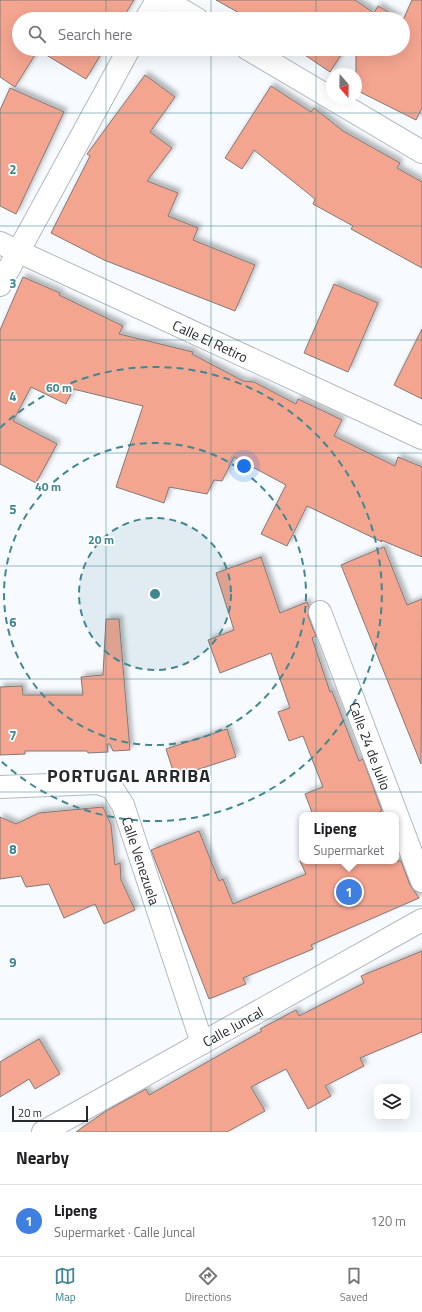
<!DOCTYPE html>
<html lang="en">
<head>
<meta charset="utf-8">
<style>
  body { margin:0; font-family:"Titillium Web",sans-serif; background:#f6f6f6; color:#202124 }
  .controls { position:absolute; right:12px; bottom:12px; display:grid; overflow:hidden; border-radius:8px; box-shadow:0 4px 16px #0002 }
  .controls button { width:36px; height:36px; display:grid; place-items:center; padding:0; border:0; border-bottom:1px solid #e0e0e0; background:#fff; color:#202124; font:20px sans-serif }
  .compass { position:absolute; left:326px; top:68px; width:36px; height:36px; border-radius:50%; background:#fff; box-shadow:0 4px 16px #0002; rotate:160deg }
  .scale { position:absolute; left:12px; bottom:10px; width:76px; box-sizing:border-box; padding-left:4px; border:2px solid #272a2c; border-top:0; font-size:11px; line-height:14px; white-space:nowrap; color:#272a2c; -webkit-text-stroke:3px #fff; paint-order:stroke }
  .you { position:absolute; left:244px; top:466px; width:14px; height:14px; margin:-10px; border:3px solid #fff; border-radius:50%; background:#1a73e8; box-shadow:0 0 0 6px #1a73e833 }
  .badge { display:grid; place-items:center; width:26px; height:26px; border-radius:50%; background:#418793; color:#fff; font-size:13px; font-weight:700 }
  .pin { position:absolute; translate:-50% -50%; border:2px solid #fff; box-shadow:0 1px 4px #0006 }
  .popup { position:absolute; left:299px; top:812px; width:100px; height:52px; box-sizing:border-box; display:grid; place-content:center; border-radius:8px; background:#fff; filter:drop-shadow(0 1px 3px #0005); font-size:13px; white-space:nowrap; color:#757577 }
  .popup b { font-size:15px; color:#202124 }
  .popup::after { content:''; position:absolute; left:50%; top:100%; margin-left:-8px; border:8px solid transparent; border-top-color:#fff }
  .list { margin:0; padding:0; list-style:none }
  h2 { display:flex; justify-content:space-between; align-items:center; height:52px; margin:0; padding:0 16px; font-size:17px }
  h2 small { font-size:13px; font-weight:400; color:#757577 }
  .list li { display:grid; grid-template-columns:26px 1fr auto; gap:12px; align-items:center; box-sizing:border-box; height:72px; padding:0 16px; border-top:1px solid #e0e0e0 }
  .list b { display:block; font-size:15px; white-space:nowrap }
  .list p { margin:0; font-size:13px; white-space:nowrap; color:#757577 }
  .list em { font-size:13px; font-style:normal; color:#757577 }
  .icon { flex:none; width:22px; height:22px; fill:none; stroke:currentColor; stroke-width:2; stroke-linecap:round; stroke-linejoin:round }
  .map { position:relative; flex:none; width:422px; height:1132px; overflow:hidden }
  .search { position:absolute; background:#fff; box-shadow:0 4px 16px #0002; left:12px; right:12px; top:12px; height:44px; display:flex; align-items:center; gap:10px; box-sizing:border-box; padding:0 14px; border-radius:22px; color:#757577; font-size:15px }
  .sheet { height:124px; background:#fff }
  nav { display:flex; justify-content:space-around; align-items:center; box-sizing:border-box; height:56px; border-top:1px solid #e0e0e0; background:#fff; font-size:11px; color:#757577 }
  nav a { display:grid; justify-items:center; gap:2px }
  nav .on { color:#418793 }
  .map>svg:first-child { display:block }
  .building { fill:#f4a590; stroke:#827977; filter:url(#shadow) }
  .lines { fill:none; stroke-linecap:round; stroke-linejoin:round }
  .minor-casing { stroke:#b2b9bf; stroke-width:24 }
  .minor { stroke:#fff; stroke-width:22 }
  .grid { fill:none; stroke:#418793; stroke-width:1; stroke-opacity:0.55 }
  .ring { fill:none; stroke:#418793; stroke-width:2; stroke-dasharray:7 5 }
  .labels { text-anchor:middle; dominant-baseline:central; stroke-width:3.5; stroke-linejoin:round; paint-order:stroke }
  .street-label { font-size:14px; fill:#272a2c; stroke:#fff }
  .district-label { font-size:18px; font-weight:bold; letter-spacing:1px; fill:#272a2c; stroke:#fff }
  .grid-label { font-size:13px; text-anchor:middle; font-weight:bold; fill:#418793; stroke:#fff; stroke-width:3.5; stroke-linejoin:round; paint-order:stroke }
  .centre { fill:#418793; stroke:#fff; stroke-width:2 }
  .ring-label { font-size:12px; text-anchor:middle; font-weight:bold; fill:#418793; stroke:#fff; stroke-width:3.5; stroke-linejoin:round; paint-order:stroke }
</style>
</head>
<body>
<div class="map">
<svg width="422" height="1132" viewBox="0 0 422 1132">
  <defs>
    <filter id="shadow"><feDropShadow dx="3.5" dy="-3.5" stdDeviation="2" flood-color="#0004"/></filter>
  </defs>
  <rect width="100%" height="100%" fill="#f7fbff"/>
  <path class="building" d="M0 0H134L122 19H19V49H104L86 79 38 50 15 87 0 77Z
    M216 0H355L374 13 378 6 400 19H250Z
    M412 0H422V108L416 120 356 90V49H403V20Z
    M296 49H345L330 72Z
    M145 75 175 97 150 132 172 148 147 181 178 193 168 216 198 228 193 240 255 265 235 311 104 260 51 233 90 156 87 154Z
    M271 86 311 112 314 108 343 131 400 163 397 168 422 182V268L351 229 353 226 313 204 315 199 254 150 242 169 225 158Z
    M10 88 64 112 16 214 0 206V110Z
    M23 277 60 293 59 295 123 326 119 334 193 352 192 354 243 381 254 382 296 404 298 399 342 420 334 436 395 466 398 457 422 467V557L381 540 382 542 307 506 287 546 261 534 286 485 234 457 222 481 214 480 207 494 169 487 164 503 116 487 143 406 73 389 66 404 31 387 13 421 57 444 36 483 0 464V330Z
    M334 284 378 303 348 372 304 353Z
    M422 329V399L394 385Z
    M384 547 407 605 422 599 421 764 341 565Z
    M261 557 280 613 307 602 309 607 308 616 316 636 312 638 330 692 332 691 359 761 363 759 382 811 372 815H313L305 794 323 787 303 736 289 741 278 712 290 708 271 653 220 673 208 640 234 630 216 573Z
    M106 619H119L130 750 113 751 110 744H107L108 752 88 753 87 751H25V754L0 755V687L22 686 23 695H83L81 677 103 675Z
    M227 729 236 757 175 777 166 749Z
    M103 807 111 825 115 865 120 863 121 880 135 910 104 924 95 904 64 918 49 884 26 887 21 876 0 879V817L16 824 39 813Z
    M199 831 219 881 223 879 233 904 306 874 300 861H401L410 885 419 898 311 945 313 949 243 978 246 984 209 999 151 850Z
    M422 951V1032L360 1058 364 1066 325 1086 331 1096 308 1109 286 1069 251 1087 265 1111 227 1132H76L106 1111 146 1089 149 1095 262 1031 260 1029 296 1010 299 1016 364 983 361 976Z
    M39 1039 60 1074 35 1089 29 1079 0 1097V1062Z"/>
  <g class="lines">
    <g class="minor-casing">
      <g id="minor">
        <path d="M165 0 197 19"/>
        <path d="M146 19 157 0"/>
        <path d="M248 49 422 152"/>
        <path id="s1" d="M0 243 422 438"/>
        <path d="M0 285 129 49"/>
        <path id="s2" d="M320 612 422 881"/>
        <path id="s3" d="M0 787 98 783 112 788 123 805 202 1043"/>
        <path id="s4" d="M43 1132 422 920"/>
      </g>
    </g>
    <use href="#minor" class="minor"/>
  </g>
  <path class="grid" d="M106 0V19M211 0V19M316 0V19M106 49V1132M211 49V1132M316 49V1132M0 113H422M0 226H422M0 340H422M0 453H422M0 566H422M0 679H422M0 792H422M0 906H422M0 1019H422"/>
  <circle cx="155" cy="594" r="76" fill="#418793" fill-opacity=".12"/>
  <g class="ring">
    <circle cx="155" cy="594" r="76"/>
    <circle cx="155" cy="594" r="151"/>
    <path d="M0 428A227 227 0 1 1 0 760"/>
  </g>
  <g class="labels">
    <g class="street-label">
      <text stroke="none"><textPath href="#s1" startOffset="232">Calle El Retiro</textPath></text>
      <text stroke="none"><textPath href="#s2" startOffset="143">Calle 24 de Julio</textPath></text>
      <text stroke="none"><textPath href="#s3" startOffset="192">Calle Venezuela</textPath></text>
      <text stroke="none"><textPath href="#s4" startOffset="217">Calle Juncal</textPath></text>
    </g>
    <g class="district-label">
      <text x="129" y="775">PORTUGAL ARRIBA</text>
    </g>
  </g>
  <g class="grid-label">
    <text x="13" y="174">2</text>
    <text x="13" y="288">3</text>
    <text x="13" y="401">4</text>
    <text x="13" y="514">5</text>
    <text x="13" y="627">6</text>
    <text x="13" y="740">7</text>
    <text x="13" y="854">8</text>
    <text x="13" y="967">9</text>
  </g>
  <circle cx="155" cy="594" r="6" class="centre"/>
  <g class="ring-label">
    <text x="59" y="392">60 m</text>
    <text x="48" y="491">40 m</text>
    <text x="101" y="544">20 m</text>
  </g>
</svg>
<div class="controls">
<button><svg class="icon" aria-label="layers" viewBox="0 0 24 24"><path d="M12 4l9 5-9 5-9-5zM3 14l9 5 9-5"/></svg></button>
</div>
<svg class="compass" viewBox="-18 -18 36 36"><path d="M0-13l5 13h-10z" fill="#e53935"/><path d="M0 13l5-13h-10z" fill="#757577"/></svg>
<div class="scale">20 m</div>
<div class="you"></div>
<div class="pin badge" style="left:349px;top:892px;background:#3f7fe0">1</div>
<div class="popup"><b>Lipeng</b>Supermarket</div>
<div class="search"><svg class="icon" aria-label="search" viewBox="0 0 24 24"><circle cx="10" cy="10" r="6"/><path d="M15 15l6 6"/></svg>Search here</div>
</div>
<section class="sheet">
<h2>Nearby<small></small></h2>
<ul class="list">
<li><span class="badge" style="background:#3f7fe0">1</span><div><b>Lipeng</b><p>Supermarket · Calle Juncal</p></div><em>120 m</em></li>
</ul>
</section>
<nav>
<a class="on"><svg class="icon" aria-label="map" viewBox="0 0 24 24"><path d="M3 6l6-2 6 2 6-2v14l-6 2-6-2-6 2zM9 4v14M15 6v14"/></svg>Map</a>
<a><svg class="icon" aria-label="directions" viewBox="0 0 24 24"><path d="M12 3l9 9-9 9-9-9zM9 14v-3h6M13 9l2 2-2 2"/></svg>Directions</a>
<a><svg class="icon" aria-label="saved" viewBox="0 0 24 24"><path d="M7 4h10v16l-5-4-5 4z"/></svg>Saved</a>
</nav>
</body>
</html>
